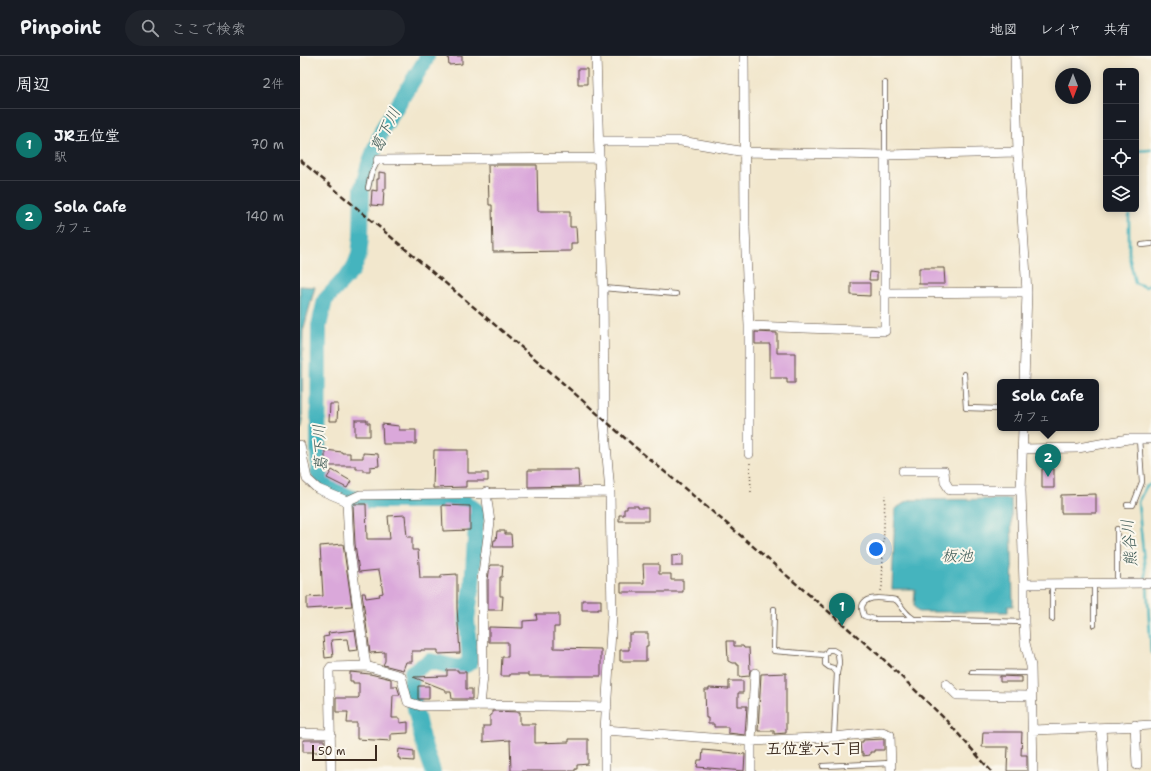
<!DOCTYPE html>
<html lang="ja">
<head>
<meta charset="utf-8">
<style>
  body { margin:0; font-family:"Shantell Sans","Klee One",sans-serif; background:#20242c; color:#f1f3f6 }
  .controls { position:absolute; right:12px; top:12px; display:grid; overflow:hidden; border-radius:6px; box-shadow:0 2px 10px #0003 }
  .controls button { width:36px; height:36px; display:grid; place-items:center; padding:0; border:0; border-bottom:1px solid #363941; background:#171b24; color:#f1f3f6; font:20px sans-serif }
  .compass { position:absolute; left:755px; top:12px; width:36px; height:36px; border-radius:50%; background:#171b24; box-shadow:0 2px 10px #0003; rotate:180deg }
  .scale { position:absolute; left:12px; bottom:10px; width:65px; box-sizing:border-box; padding-left:4px; border:2px solid #3b2a1e; border-top:0; font-size:11px; line-height:14px; white-space:nowrap; color:#3b2a1e; -webkit-text-stroke:3px #fbf7ec; paint-order:stroke }
  .you { position:absolute; left:576px; top:493px; width:14px; height:14px; margin:-10px; border:3px solid #fff; border-radius:50%; background:#1a73e8; box-shadow:0 0 0 6px #1a73e833 }
  .badge { display:grid; place-items:center; width:26px; height:26px; border-radius:50%; background:#0f766e; color:#fff; font-size:13px; font-weight:700 }
  .pin { position:absolute; translate:-50% -33px; filter:drop-shadow(0 1px 2px #0008) }
  .pin::after { content:''; position:absolute; top:21px; width:14px; height:12px; background:inherit; clip-path:polygon(0 0,100% 0,50% 100%) }
  .popup { position:absolute; left:697px; top:323px; width:102px; height:52px; box-sizing:border-box; display:grid; place-content:center; border-radius:6px; background:#171b24; filter:drop-shadow(0 1px 3px #0005); font-size:13px; white-space:nowrap; color:#9ea1a6 }
  .popup b { font-size:15px; color:#f1f3f6 }
  .popup::after { content:''; position:absolute; left:50%; top:100%; margin-left:-8px; border:8px solid transparent; border-top-color:#171b24 }
  .list { margin:0; padding:0; list-style:none }
  h2 { display:flex; justify-content:space-between; align-items:center; height:52px; margin:0; padding:0 16px; font-size:17px }
  h2 small { font-size:13px; font-weight:400; color:#9ea1a6 }
  .list li { display:grid; grid-template-columns:26px 1fr auto; gap:12px; align-items:center; box-sizing:border-box; height:72px; padding:0 16px; border-top:1px solid #363941 }
  .list b { display:block; font-size:15px; white-space:nowrap }
  .list p { margin:0; font-size:13px; white-space:nowrap; color:#9ea1a6 }
  .list em { font-size:13px; font-style:normal; color:#9ea1a6 }
  .icon { flex:none; width:22px; height:22px; fill:none; stroke:currentColor; stroke-width:2; stroke-linecap:round; stroke-linejoin:round }
  .map { position:relative; flex:none; width:851px; height:715px; overflow:hidden }
  header { display:flex; align-items:center; gap:24px; box-sizing:border-box; height:56px; padding:0 20px; background:#171b24; border-bottom:1px solid #363941 }
  header strong { font-size:19px }
  nav { display:flex; gap:22px; margin-inline-start:auto; font-size:14px }
  .search { width:280px; height:36px; background:#20242c; display:flex; align-items:center; gap:10px; box-sizing:border-box; padding:0 14px; border-radius:22px; color:#9ea1a6; font-size:15px }
  main { display:flex }
  aside { flex:1; background:#171b24 }
  .map>svg:first-child { display:block }
  .water { fill:#45b4be; stroke:#406f6e }
  .lines { fill:none; stroke-linecap:round; stroke-linejoin:round }
  .stream { stroke:#45b4be; stroke-width:2.5 }
  .river { stroke:#45b4be; stroke-width:16 }
  .building { fill:#daa8da }
  .service-casing { stroke:#564638; stroke-width:6 }
  .minor-casing { stroke:#564638; stroke-width:10 }
  .path { stroke:#564638; stroke-width:1.5; stroke-dasharray:1 3; stroke-linecap:butt }
  .service { stroke:#fff; stroke-width:4.5 }
  .minor { stroke:#fff; stroke-width:9 }
  .rail { stroke:#3b2a1e; stroke-width:2.5; stroke-dasharray:6 3; stroke-linecap:butt }
  .labels { text-anchor:middle; dominant-baseline:central; stroke-width:4; stroke-linejoin:round; paint-order:stroke }
  .water-label { font-size:16px; font-style:italic; fill:#3e5a56; stroke:#fbf7ec }
  .neighbourhood-label { font-size:16px; font-weight:bold; fill:#3b2a1e; stroke:#fbf7ec }
</style>
</head>
<body>
<header>
<strong>Pinpoint</strong>
<div class="search"><svg class="icon" aria-label="search" viewBox="0 0 24 24"><circle cx="10" cy="10" r="6"/><path d="M15 15l6 6"/></svg>ここで検索</div>
<nav><a>地図</a><a>レイヤ</a><a>共有</a></nav>
</header>
<main>
<aside>
<h2>周辺<small>2件</small></h2>
<ul class="list">
<li><span class="badge">1</span><div><b>JR五位堂</b><p>駅</p></div><em>70 m</em></li>
<li><span class="badge">2</span><div><b>Sola Cafe</b><p>カフェ</p></div><em>140 m</em></li>
</ul>
</aside>
<div class="map">
<svg width="851" height="715" viewBox="0 0 851 715">
  <rect width="100%" height="100%" fill="#fbf7ec"/>
  <filter id="ink" filterUnits="userSpaceOnUse"><feTurbulence type="fractalNoise" baseFrequency=".025" numOctaves="2"/><feDisplacementMap in="SourceGraphic" scale="8" xChannelSelector="R" yChannelSelector="G"/><feConvolveMatrix kernelMatrix="1 2 1 2 8 2 1 2 1" color-interpolation-filters="sRGB"/></filter>
  <filter id="wash" filterUnits="userSpaceOnUse"><feTurbulence type="fractalNoise" baseFrequency=".012" numOctaves="4" result="noise"/><feDisplacementMap in="SourceGraphic" scale="16" xChannelSelector="R" yChannelSelector="G"/><feGaussianBlur stdDeviation="0.9" result="paint"/><feColorMatrix in="noise" values="0 0 0 0 0 0 0 0 0 0 0 0 0 0 0 0 0 1.4 0 .05"/><feComposite in="paint" operator="in"/></filter>
  <g filter="url(#wash)">
    <rect width="100%" height="100%" fill="#f2e7cd"/>
    <path class="water" d="M0 230 15 231 3 275 2 372 0 374Z
      M711 443 713 550H708V556H618L614 550 615 533H592L595 453 609 444Z"/>
    <g class="lines">
      <path class="stream" d="M836 95 851 94
        M829 153V200L835 227 846 231 851 228
        M846 524 838 446 846 431 851 428
        M847 529 851 597"/>
      <path class="river" d="M127 0 125 5 83 72 69 108 62 133 61 181 59 199 53 214 25 244 19 270 18 416 27 432 60 445H164L177 455 172 530 167 563 170 607 159 612 130 605 112 616 111 634 122 683 133 715"/>
    </g>
    <g id="blocks">
      <path class="building" d="M148 0H162V8L149 9Z
        M278 13H287V28H278Z
        M188 109H237L238 155H270V171H276L277 187H271V195L193 196 192 149H189Z
        M79 116 86 117V133H84L83 150 71 149 72 134 77 135V123H79Z
        M619 212H644L645 228H619Z
        M570 216 577 217V224H569Z
        M551 227H570V240L551 239Z
        M455 276 477 277V297H495V327H487V322H470V288H455Z
        M30 348H38L37 365H29Z
        M55 364H67V367H70V380H55Z
        M82 368 99 370V374H116V388H83Z
        M25 394 42 396V397H50V402H63V397L78 398 79 410 70 411V415H63V413H56V410H25Z
        M134 394H168V417H188V425H166V431L133 432Z
        M742 413H754V432H742Z
        M32 414 51 425 47 432 27 422Z
        M228 414H278L279 430 228 431Z
        M796 438V457H761V439Z
        M54 448H66L67 483H90L88 460 105 459 107 481H112V494H118L120 522H141V519L157 518V552L160 597 138 598V594H121V595H112V606H106L103 614 83 609 85 605V596L70 597 62 537H65L66 542 80 540 79 538 83 537 79 514 59 516 55 488 53 449Z
        M142 449 170 450V474L143 475Z
        M327 450H338V452H348V465H319V459H324V453H327Z
        M197 475H205V478H211L212 491H193L194 484H196Z
        M43 488 52 550 7 553V541L23 540 20 490Z
        M383 498V510H372V499Z
        M343 508H359V518H371V524H383V536H321V527H344Z
        M190 509H203L202 521H200V540H203L202 554H188V524Z
        M282 544H301V553H298V554H282Z
        M236 558H259V571H254V592L301 593V620H229V618H210V620H201L202 601H208V586H189V571L223 572V565L237 564Z
        M55 574 58 594 49 595 47 583 31 584 33 601 25 602 23 581 29 580 28 577Z
        M333 577H348V590H346V605H320V594H329V578H333Z
        M427 585H434V590H443L444 592H449L450 614 449 620 439 621V609H437V607H432L428 605Z
        M147 614H158V616H166V633H172V643H152L151 636H146V634L113 621 147 620Z
        M50 616 70 618 91 623V630H97L100 639H93L92 662H100V667L108 666V677L91 678V685L57 683V667H47L48 656H36V642H58L59 641V627H53V625H50Z
        M486 617V677L474 678V675H458L461 618Z
        M700 620 722 621V626H700Z
        M429 625H443V637H438V650H447L445 679 428 677V671H414V668H408V662H406L405 634H409V632L429 633Z
        M118 630H129V643H118Z
        M192 655 220 656V668H235V687L269 686V683H288V708L277 709V713H275V715H211L210 684 183 686V670H190V659H192Z
        M683 676H722L721 699H727V715H707L708 691H682Z
        M584 683V694H574V696H570V699L563 700V697H561L560 686H563V684Z
        M3 684H24L25 696H3Z
        M99 693 114 695V705L100 704V702H98Z
        M403 694 445 698 444 715 397 711 398 704H402Z"/>
    </g>
  </g>
  <g filter="url(#ink)">
    <use href="#blocks" fill-opacity="0" stroke="#564638" stroke-width="1"/>
    <g class="lines">
      <g class="service-casing">
        <path id="service" d="M585 27V99
          M68 132 71 118 78 104
          M842 189 851 188
          M303 232 376 238
          M664 318 666 352 700 353
          M827 449H833L842 426 839 383
          M817 527V473
          M752 528V563
          M474 553 473 593 474 595 525 599
          M614 563C611 561 607 558 605 555 602 552 600 548 597 545 595 543 591 543 588 543 575 541 556 541 564 560L574 563H614L724 566
          M794 569V527
          M528 594H533L538 597 539 607 537 617 533 612 529 611 525 608V599Z
          M672 616 731 617
          M534 681 537 617
          M523 710 591 707"/>
      </g>
      <g class="minor-casing">
        <path id="minor" d="M296 0 303 232 304 364 310 436 312 559 305 674V715
          M444 0 445 172 449 270V398
          M715 0 718 96
          M300 85H381L445 96 585 99 718 96 727 236 724 326
          M78 104 300 102
          M584 237 727 236
          M449 270 585 275V99
          M723 372 721 434 724 528V566L725 587 731 610 733 715
          M0 389 7 423 18 433 47 445 60 439 310 436
          M722 393 778 392 828 383H851
          M603 415H644L645 426 650 434H721
          M47 445 49 489 66 610
          M724 528 851 527
          M646 628 657 639 731 640
          M180 649 183 620 182 524 190 466 186 436
          M835 669 837 709
          M801 672 804 715
          M305 674 451 685 534 681 582 676 590 679 591 715
          M732 674 819 671 851 669
          M0 677 31 678
          M31 715 29 614 31 611 66 610 101 620 108 646 121 650 180 649 307 651
          M451 715V685L455 617"/>
      </g>
      <path class="path" d="M450 407 451 437
        M581 535 582 531 585 439"/>
      <use href="#service" class="service"/>
      <use href="#minor" class="minor"/>
      <path class="rail" d="M0 104 247 313 335 391 426 467 580 600 645 663 691 715"/>
    </g>
  </g>
  <g class="labels">
    <g class="water-label">
      <text transform="translate(85 74) rotate(-64)">葛下川</text>
      <text transform="translate(20 392) rotate(-93)">葛下川</text>
      <text transform="translate(829 487) rotate(-95)">熊谷川</text>
      <text x="657" y="499">板池</text>
    </g>
    <g class="neighbourhood-label">
      <text x="514" y="692">五位堂六丁目</text>
    </g>
  </g>
</svg>
<div class="controls">
<button>+</button>
<button>−</button>
<button><svg class="icon" aria-label="locate" viewBox="0 0 24 24"><circle cx="12" cy="12" r="6"/><path d="M12 2v4M12 18v4M2 12h4M18 12h4"/></svg></button>
<button><svg class="icon" aria-label="layers" viewBox="0 0 24 24"><path d="M12 4l9 5-9 5-9-5zM3 14l9 5 9-5"/></svg></button>
</div>
<svg class="compass" viewBox="-18 -18 36 36"><path d="M0-13l5 13h-10z" fill="#e53935"/><path d="M0 13l5-13h-10z" fill="#9ea1a6"/></svg>
<div class="scale">50 m</div>
<div class="you"></div>
<div class="pin badge" style="left:542px;top:570px">1</div>
<div class="pin badge" style="left:748px;top:421px">2</div>
<div class="popup"><b>Sola Cafe</b>カフェ</div>
</div>
</main>
</body>
</html>
